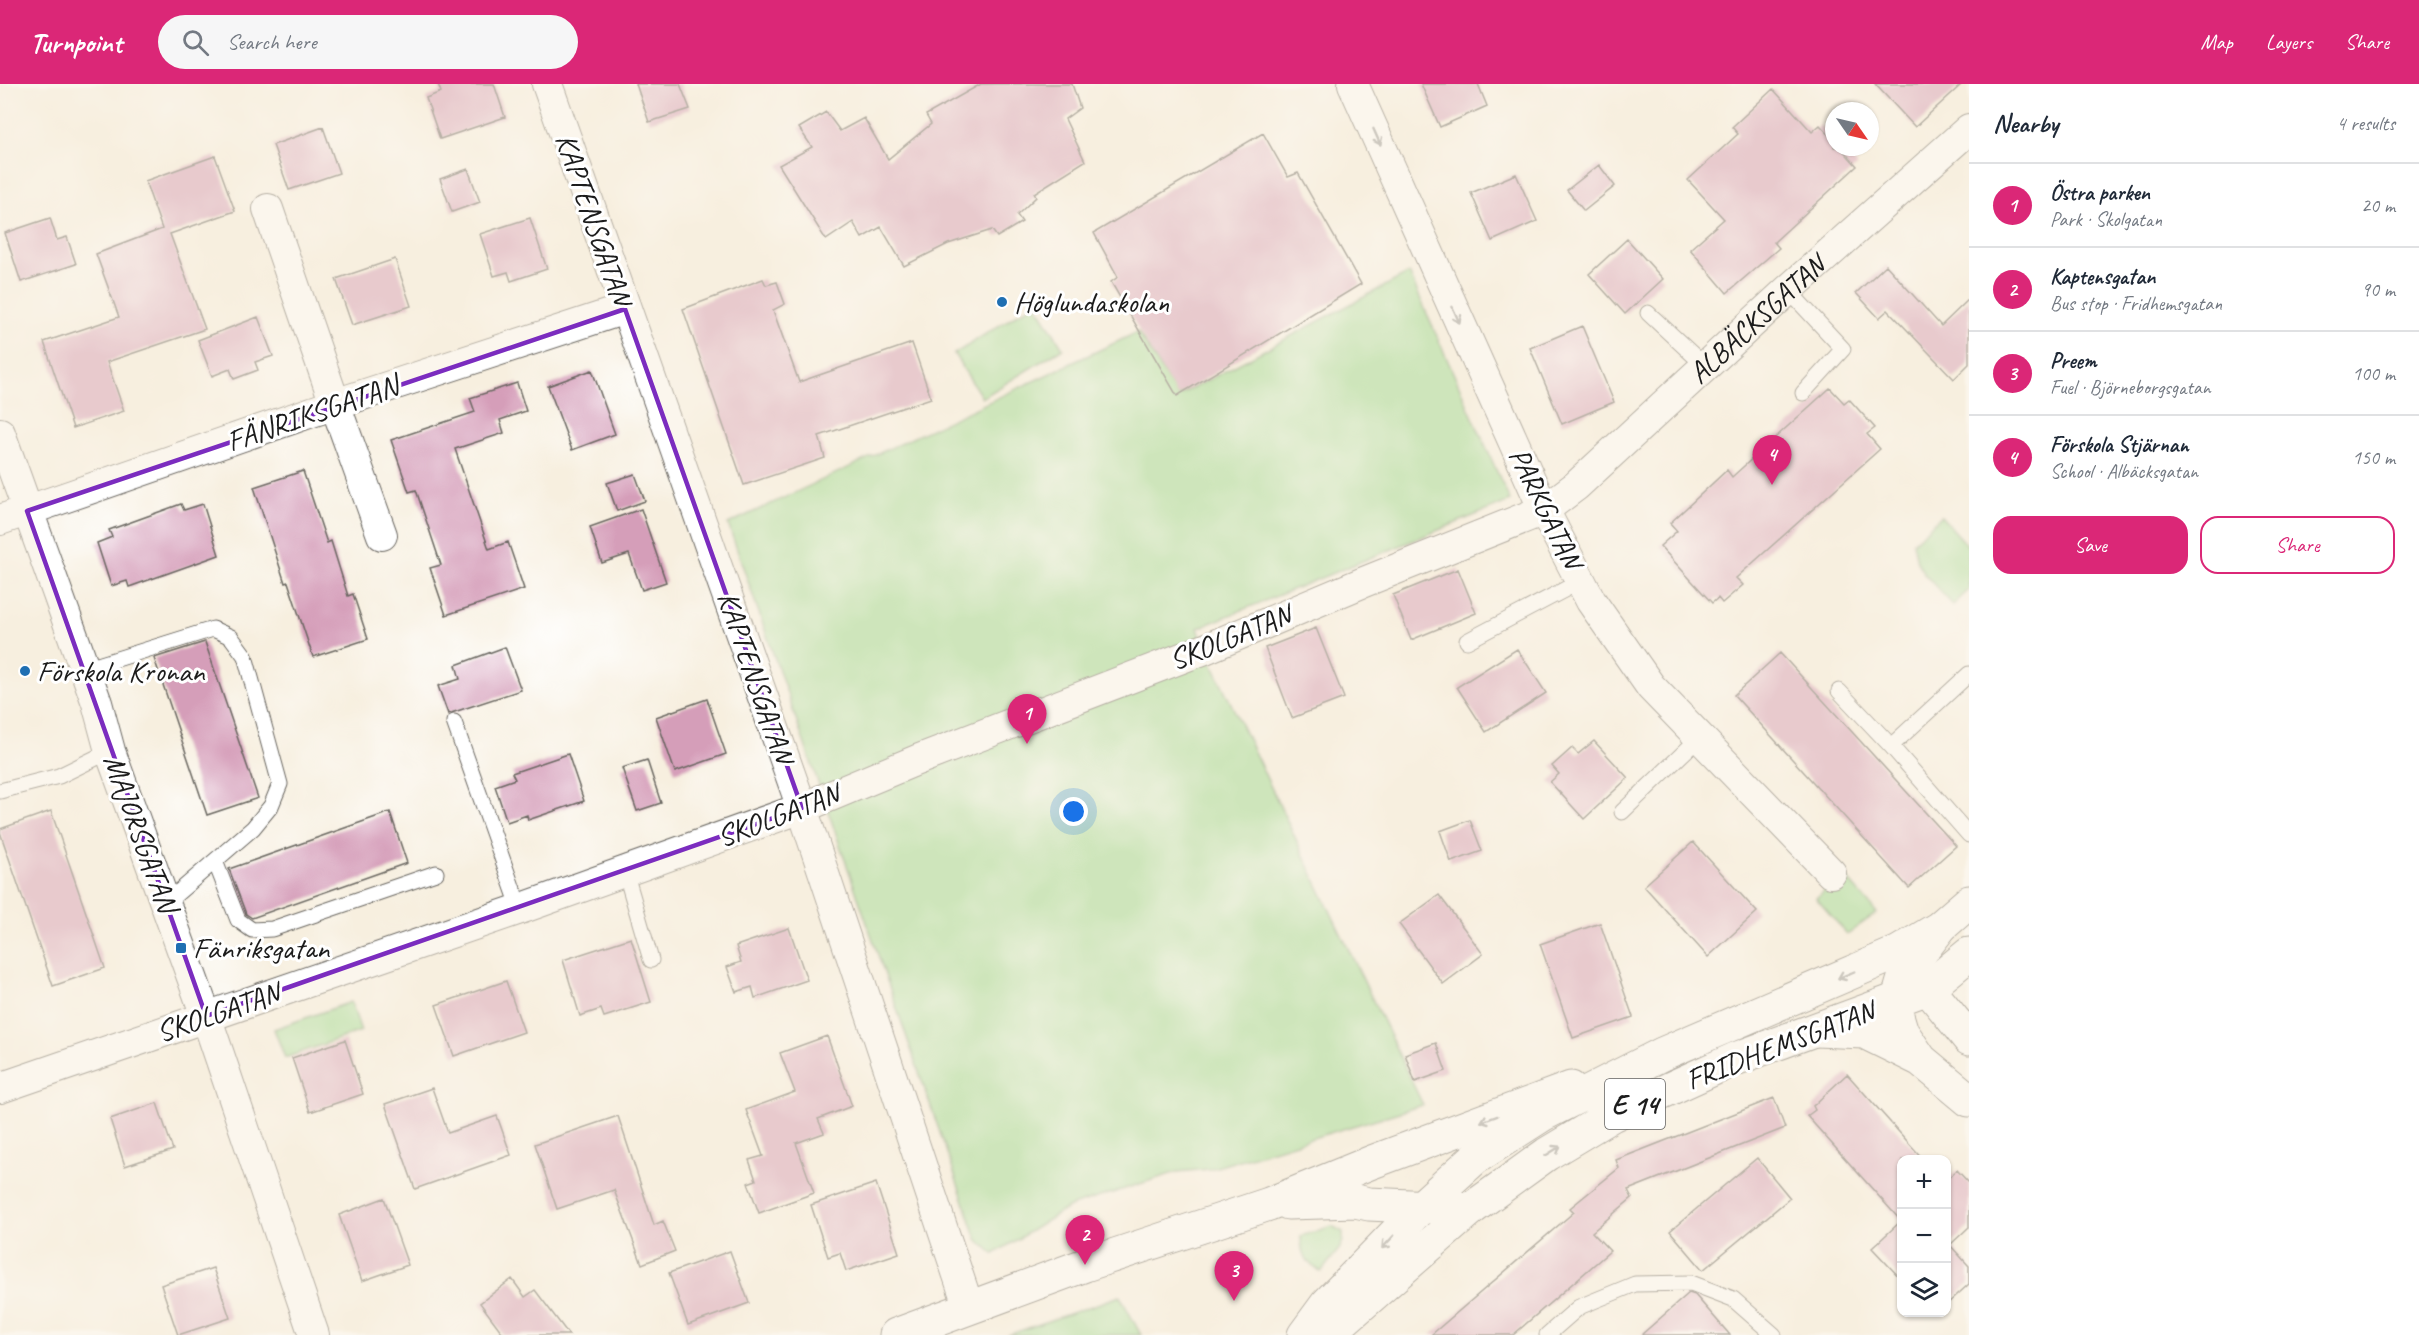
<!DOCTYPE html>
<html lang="en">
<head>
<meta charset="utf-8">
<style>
  body { margin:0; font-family:Caveat,sans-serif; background:#f6f6f7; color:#1f2937 }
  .controls { position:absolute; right:18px; bottom:18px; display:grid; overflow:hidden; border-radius:12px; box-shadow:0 2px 4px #0004 }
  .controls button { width:54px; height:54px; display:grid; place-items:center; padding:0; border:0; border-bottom:2px solid #e0e1e3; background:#fff; color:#1f2937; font:30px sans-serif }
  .compass { position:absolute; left:1825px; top:18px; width:54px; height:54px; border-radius:50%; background:#fff; box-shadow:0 2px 4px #0004; rotate:124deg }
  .you { position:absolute; left:1074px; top:728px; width:21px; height:21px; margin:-15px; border:4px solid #fff; border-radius:50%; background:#1a73e8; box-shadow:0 0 0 9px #1a73e833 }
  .badge { display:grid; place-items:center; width:39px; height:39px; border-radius:50%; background:#db2777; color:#fff; font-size:20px; font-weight:700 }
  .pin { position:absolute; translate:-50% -50px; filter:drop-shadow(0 2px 3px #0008) }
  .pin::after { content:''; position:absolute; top:32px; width:21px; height:18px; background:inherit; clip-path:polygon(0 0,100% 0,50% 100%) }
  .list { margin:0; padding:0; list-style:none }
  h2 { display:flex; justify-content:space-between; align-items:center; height:78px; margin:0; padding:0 24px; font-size:26px }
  h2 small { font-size:20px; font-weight:400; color:#747a83 }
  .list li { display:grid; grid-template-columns:39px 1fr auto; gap:18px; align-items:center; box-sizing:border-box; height:84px; padding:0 24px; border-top:2px solid #e0e1e3 }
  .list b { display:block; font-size:22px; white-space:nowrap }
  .list p { margin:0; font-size:20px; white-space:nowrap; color:#747a83 }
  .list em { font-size:20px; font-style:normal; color:#747a83 }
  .actions { display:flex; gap:12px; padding:18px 24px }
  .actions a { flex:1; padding:14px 0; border:2px solid #db2777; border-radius:18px; text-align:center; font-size:21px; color:#db2777 }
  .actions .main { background:#db2777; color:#fff }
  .icon { flex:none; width:33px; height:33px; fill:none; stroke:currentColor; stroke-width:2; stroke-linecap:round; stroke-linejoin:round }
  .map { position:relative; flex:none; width:1969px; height:1251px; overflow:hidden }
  header { display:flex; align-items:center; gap:36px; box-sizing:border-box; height:84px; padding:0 30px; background:#db2777; color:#fff }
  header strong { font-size:28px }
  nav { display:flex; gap:33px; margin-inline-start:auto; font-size:21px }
  .search { width:420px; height:54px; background:#f6f6f7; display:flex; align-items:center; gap:15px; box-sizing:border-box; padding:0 21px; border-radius:33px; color:#747a83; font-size:22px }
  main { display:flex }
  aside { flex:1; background:#fff }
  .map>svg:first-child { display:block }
  .green { fill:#9bda90; stroke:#5c7b56; stroke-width:1.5 }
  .building { fill:#d59eb9 }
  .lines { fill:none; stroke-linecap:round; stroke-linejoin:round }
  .lane-casing { stroke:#696660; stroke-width:17 }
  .street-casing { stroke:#696660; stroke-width:32 }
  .secondary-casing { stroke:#696660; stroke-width:35 }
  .highway-casing { stroke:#696660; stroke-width:35 }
  .lane { stroke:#fff; stroke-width:15 }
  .street { stroke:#fff; stroke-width:30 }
  .secondary { stroke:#fff; stroke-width:33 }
  .highway { stroke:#fff; stroke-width:33 }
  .oneway { stroke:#999 }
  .marked { fill:none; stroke:#7b2cbf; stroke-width:4.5; stroke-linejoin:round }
  .poi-dot { fill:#1f6fb2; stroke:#fff; stroke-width:2 }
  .labels { text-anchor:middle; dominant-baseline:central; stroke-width:6; stroke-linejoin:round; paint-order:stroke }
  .shield { fill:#fff; stroke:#606060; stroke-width:1.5 }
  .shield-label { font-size:28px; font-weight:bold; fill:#1c1c1c }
  .street-label { font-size:30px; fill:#1c1c1c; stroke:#fff }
  .poi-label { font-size:30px; fill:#1c1c1c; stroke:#fff; text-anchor:start }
</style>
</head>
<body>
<header>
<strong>Turnpoint</strong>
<div class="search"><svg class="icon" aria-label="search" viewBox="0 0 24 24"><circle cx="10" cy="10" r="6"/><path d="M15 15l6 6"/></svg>Search here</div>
<nav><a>Map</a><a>Layers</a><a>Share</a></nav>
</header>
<main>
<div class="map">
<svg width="1969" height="1251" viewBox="0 0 1969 1251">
  <rect width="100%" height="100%" fill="#fff"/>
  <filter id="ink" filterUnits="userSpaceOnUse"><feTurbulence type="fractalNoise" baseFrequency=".0167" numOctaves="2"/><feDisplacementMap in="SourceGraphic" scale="12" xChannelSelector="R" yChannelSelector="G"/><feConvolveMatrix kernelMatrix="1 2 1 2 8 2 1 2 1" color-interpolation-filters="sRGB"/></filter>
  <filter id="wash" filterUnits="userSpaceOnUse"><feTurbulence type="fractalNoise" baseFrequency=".008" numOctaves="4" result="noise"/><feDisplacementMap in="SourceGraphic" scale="24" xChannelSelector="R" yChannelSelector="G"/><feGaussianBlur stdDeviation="1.35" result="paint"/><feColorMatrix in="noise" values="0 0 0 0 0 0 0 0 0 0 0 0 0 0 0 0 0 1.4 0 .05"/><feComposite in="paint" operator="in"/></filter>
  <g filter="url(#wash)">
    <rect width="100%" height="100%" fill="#f7efdf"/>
    <path class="green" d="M1409 189 1510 417 1198 544 1205 565 1423 1021 1210 1085 1177 1088 1069 1123 994 1170 977 1155 728 440 1138 248 1178 312Z
      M1035 219 1063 264 982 314 954 270Z
      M1941 432 1969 463V506L1953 521 1925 491 1917 478 1913 458Z
      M1843 790 1877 829 1847 850 1816 814Z
      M351 918 361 947 285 974 274 945Z
      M1332 1142 1343 1148V1157L1340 1164 1321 1188C1304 1177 1301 1172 1301 1152Z
      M1120 1212 1141 1251H1008Z"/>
    <g id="blocks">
      <path class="building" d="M438 0H494L505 33 440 55 426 14 441 8Z
        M636 0H680L690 25 649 38Z
        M981 0H1072L1080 24 1065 35 1085 77 1034 109 1036 113 1017 131 1022 138 997 153 992 146 948 160 904 182 881 143 862 154 853 138 826 156 779 81 812 63 799 44 826 28 840 47 864 34 888 75 931 40 926 31Z
        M1421 0H1478L1487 22 1440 43Z
        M1875 0H1962L1915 43Z
        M1773 5 1812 48 1820 41 1834 56V63H1840L1857 82 1774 158 1779 164 1727 209 1690 165 1724 135 1688 96 1738 50 1732 43Z
        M323 43 339 89 289 106 273 61Z
        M1263 49 1288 93 1298 89 1361 200 1177 312 1111 198 1118 193 1094 149Z
        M215 72 235 127 170 150 205 245 107 278 124 327 73 344 44 258 119 233 96 170 162 145 145 97Z
        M1599 81 1615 102 1584 127 1567 106Z
        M468 85 480 118 452 128 440 95Z
        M1516 90 1537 137 1492 157 1471 109Z
        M50 134 57 156 67 153 76 180 21 198 5 149Z
        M530 134 547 185 511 197 508 188 494 192 480 150Z
        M1627 155 1663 195 1625 230 1589 190Z
        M395 175 411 222 352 241 336 195Z
        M1886 181 1941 242 1969 215V280L1954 295 1888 226 1879 234 1856 209Z
        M763 195 766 201 777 198 785 220 773 226 799 298 912 259 931 314 819 352 825 374 744 401 683 225Z
        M258 233 273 272 255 278 258 286 234 295 230 285 212 292 198 256Z
        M1582 242 1614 318 1562 340 1530 264Z
        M592 286 615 350 572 366 548 302Z
        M517 299 526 327 500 336 504 349 455 365 489 465 508 458 524 505 446 531 430 484 441 481 416 406 409 408 391 356 475 328 470 314Z
        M1830 304 1844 319 1849 315 1875 344 1867 350 1880 365 1736 494 1743 501 1722 519 1718 514 1712 519 1660 462 1677 447 1670 439 1727 386 1732 393Z
        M303 387 327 459 331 457 348 512 353 510 368 555 313 573 288 498 285 499 254 403Z
        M635 390 645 417 617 427 607 399Z
        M181 420 184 426 203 420 219 471 129 503 127 497 111 502 97 459 112 453 109 446Z
        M641 425 666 498 642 506 629 470 602 479 590 443Z
        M1458 485 1476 529 1411 556 1393 511Z
        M1316 544 1344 614 1292 634 1265 564Z
        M205 558 258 714 207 731 154 574Z
        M505 563 521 606 448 630 438 602 460 595 456 581Z
        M1517 565 1546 609 1486 648 1457 603Z
        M1780 569 1956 762 1909 804 1734 611Z
        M707 615 726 670 675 688 656 633Z
        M1594 657 1628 694 1584 735 1550 698 1559 690 1552 682 1572 664 1578 670Z
        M568 670 584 717 528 736 527 731 507 738 495 702 515 695 512 689Z
        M647 676 661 719 637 727 622 684Z
        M51 727 105 884 53 902 0 748V745Z
        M390 728 407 779 252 834 246 830 229 785Z
        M1470 736 1482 767 1451 778 1440 747Z
        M1693 758 1757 828 1708 873 1644 802Z
        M1439 811 1483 870 1443 900 1399 840Z
        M1600 839 1633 933 1573 954 1540 860Z
        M789 844 807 896 755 914 752 903 736 908 727 883 741 878 736 862Z
        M631 854 651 918 604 933 601 925 580 932 563 876Z
        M506 897 524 948 454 972 436 921Z
        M827 952 852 1022 818 1035 824 1049 796 1059 814 1109 759 1129 748 1099 756 1096 749 1076 763 1072 746 1026 795 1008 780 969Z
        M345 956 363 1010 310 1028 292 974Z
        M1436 959 1446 987 1415 998 1405 970Z
        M1847 990 1924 1076H1902V1196L1872 1164 1901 1137 1807 1032 1815 1026 1813 1022Z
        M432 1004 448 1049 497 1032 511 1071 415 1105 385 1020Z
        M1774 1014 1785 1044 1628 1106 1632 1114 1592 1148 1610 1167 1513 1251H1431L1574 1128 1570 1124 1619 1084 1616 1076Z
        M157 1019 173 1066 125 1082 110 1035Z
        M618 1032 654 1141 663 1137 675 1167 642 1180 614 1106 557 1125 535 1060Z
        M1757 1074 1790 1114 1703 1186 1670 1147Z
        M1957 1086 1969 1099V1143L1950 1161 1969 1182V1200L1947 1220V1095Z
        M876 1099 899 1169 846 1187 840 1169 828 1173 811 1121Z
        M384 1114 408 1181 362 1197 339 1131Z
        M730 1167 749 1219 688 1241 669 1189Z
        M213 1184 230 1234 178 1251 161 1201Z
        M512 1195 525 1213 535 1206 569 1251H504L480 1219Z
        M1689 1209 1695 1211 1730 1251H1641Z"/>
    </g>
  </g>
  <g filter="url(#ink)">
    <use href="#blocks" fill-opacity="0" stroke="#696660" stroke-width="1.5"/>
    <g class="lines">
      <g class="lane-casing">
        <path id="lane" d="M1788 206 1843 265 1803 309
          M1648 229 1705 282
          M1467 557 1581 497
          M85 585 213 545 231 553 245 572 280 700 271 722 253 744 166 819
          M1839 607 1891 662 1969 751
          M454 638 520 825
          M1891 662 1969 590
          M0 707 59 692 110 667
          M1622 728 1699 654
          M215 777 238 836 252 846 272 845 436 789
          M625 787 651 876
          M1547 1251 1579 1223 1635 1200 1691 1199 1733 1215 1774 1251"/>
      </g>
      <g class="street-casing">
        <g id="street">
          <path d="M547 0 802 724 969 1224"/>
          <path d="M1353 0 1544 426 1591 517 1651 603 1831 789"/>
          <path d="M268 125 335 320 382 451"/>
          <path d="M0 349 97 619 110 667 206 932 314 1251"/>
          <path d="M0 436 335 320 625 225"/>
          <path id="s1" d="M0 1004 520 825 802 724 917 676 1205 565 1364 498 1544 426 1576 402 1788 206 1969 45"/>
        </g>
      </g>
      <g class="secondary-casing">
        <path id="secondary" d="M1910 882 1969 955
          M1816 946 1864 948 1921 976 1969 1016
          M1921 976 1902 948 1895 925 1906 887 1939 845
          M1288 1119 1355 1117 1369 1120 1471 1125
          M896 1251 1085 1181 1269 1120 1372 1078 1571 1004"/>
      </g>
      <g class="highway-casing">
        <path id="highway" d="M1304 1251 1326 1221 1422 1122 1475 1074 1542 1031 1662 970 1899 868 1939 844 1969 818
          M1327 1251 1471 1125 1547 1070 1612 1031 1735 975 1928 904 1969 870"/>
      </g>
      <use href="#lane" class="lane"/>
      <use href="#street" class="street"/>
      <use href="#secondary" class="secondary"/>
      <use href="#highway" class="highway"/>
    </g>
    <defs><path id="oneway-shaft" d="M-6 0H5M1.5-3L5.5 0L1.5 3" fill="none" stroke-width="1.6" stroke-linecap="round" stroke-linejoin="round" transform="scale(1.5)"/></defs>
    <g class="oneway">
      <use href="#oneway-shaft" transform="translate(1377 53) rotate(66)"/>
      <use href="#oneway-shaft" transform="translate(1456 231) rotate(66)"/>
      <use href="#oneway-shaft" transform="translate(1846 891) rotate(157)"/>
      <use href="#oneway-shaft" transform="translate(1489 1035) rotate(160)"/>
      <use href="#oneway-shaft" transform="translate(1553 1067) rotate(-32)"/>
      <use href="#oneway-shaft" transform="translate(1388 1158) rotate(133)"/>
    </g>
  </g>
  <path d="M0 0H1969V1251H0ZM625 225 802 724 206 932 27 427Z" fill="#f7efdf" fill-opacity=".55" fill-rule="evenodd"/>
  <path class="marked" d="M625 225 802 724 206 932 27 427Z"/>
  <g class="poi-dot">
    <circle cx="1002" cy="218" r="6"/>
    <circle cx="25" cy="587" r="6"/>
    <rect x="175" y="858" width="12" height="12" rx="3"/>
  </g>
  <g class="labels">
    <rect class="shield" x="1605" y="995" width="60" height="50" rx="4.5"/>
    <g class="shield-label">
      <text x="1635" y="1020">E 14</text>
    </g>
    <g class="street-label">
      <text transform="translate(594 135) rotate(71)">KAPTENSGATAN</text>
      <text stroke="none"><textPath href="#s1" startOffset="1935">ALBÄCKSGATAN</textPath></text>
      <text transform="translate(312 329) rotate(-19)">FÄNRIKSGATAN</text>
      <text transform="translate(1546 424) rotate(64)">PARKGATAN</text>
      <text transform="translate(1230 553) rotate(-22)">SKOLGATAN</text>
      <text transform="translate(756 593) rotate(71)">KAPTENSGATAN</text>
      <text transform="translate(778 731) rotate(-21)">SKOLGATAN</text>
      <text transform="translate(141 749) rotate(70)">MAJORSGATAN</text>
      <text transform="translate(218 928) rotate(-19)">SKOLGATAN</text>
      <text transform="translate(1780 961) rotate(-21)">FRIDHEMSGATAN</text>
    </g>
    <g class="poi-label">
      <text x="1014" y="218">Höglundaskolan</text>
      <text x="37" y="587">Förskola Kronan</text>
      <text x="193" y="864">Fänriksgatan</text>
    </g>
  </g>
</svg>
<div class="controls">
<button>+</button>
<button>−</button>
<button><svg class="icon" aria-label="layers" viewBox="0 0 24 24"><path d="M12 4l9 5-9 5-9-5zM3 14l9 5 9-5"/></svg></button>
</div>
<svg class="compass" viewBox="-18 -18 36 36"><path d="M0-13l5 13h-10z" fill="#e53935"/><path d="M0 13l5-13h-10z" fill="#747a83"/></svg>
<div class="you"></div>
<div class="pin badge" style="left:1027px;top:660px">1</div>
<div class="pin badge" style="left:1085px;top:1181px">2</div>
<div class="pin badge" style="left:1234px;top:1217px">3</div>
<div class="pin badge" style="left:1772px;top:401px">4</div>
</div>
<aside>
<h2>Nearby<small>4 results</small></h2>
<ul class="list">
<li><span class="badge">1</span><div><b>Östra parken</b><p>Park · Skolgatan</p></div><em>20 m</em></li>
<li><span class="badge">2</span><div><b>Kaptensgatan</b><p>Bus stop · Fridhemsgatan</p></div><em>90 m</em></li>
<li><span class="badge">3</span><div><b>Preem</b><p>Fuel · Björneborgsgatan</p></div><em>100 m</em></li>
<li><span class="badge">4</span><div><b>Förskola Stjärnan</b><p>School · Albäcksgatan</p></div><em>150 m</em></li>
</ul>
<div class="actions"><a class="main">Save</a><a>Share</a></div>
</aside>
</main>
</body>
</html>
